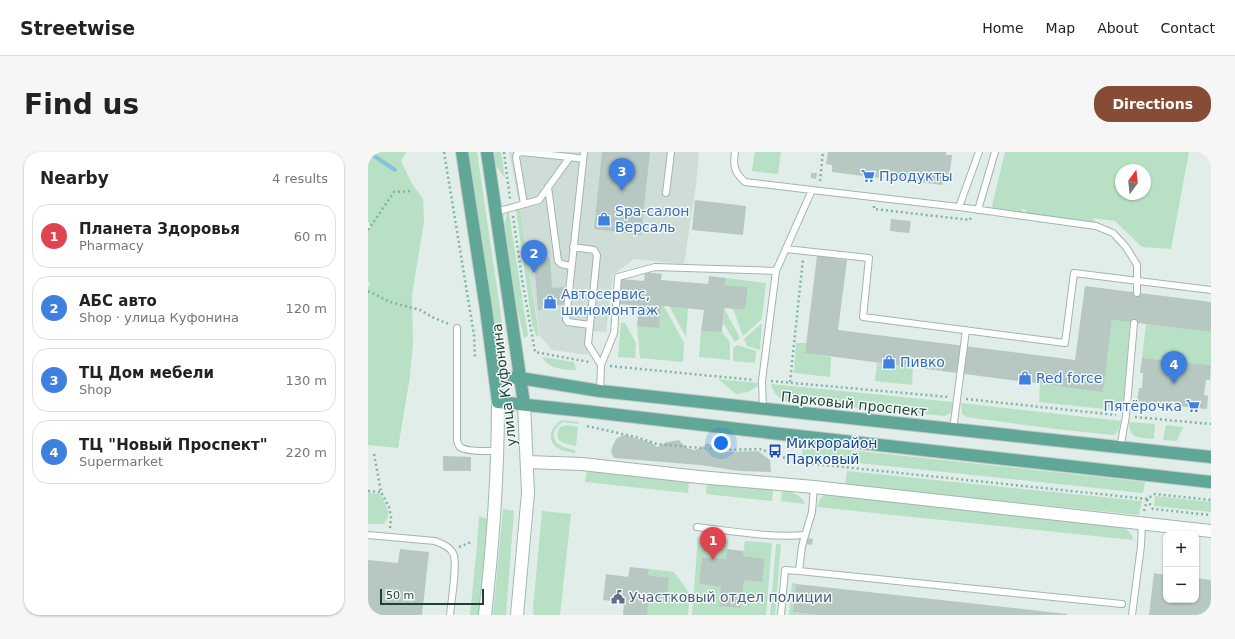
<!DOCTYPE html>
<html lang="en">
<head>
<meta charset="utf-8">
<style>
  body { margin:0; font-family:"DejaVu Sans",sans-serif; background:#f6f6f6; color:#222 }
  .controls { position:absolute; right:12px; bottom:12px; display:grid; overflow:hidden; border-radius:8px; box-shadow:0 1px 3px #0004 }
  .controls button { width:36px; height:36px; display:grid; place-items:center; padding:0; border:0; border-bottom:1px solid #e0e0e0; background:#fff; color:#222; font:20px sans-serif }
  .compass { position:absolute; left:747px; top:12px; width:36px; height:36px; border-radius:50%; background:#fff; box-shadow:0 1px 3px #0004; rotate:15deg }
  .scale { position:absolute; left:12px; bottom:10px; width:104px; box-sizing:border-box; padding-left:4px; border:2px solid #1f3f38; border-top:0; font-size:11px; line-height:14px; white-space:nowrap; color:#1f3f38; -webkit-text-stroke:3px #f2f9f6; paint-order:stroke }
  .you { position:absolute; left:353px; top:291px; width:14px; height:14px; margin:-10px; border:3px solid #fff; border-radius:50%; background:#1a73e8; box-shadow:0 0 0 6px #1a73e833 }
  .badge { display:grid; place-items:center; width:26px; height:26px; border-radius:50%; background:#854d35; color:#fff; font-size:13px; font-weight:700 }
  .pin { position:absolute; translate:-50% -33px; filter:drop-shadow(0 1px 2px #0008) }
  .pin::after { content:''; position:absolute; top:21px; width:14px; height:12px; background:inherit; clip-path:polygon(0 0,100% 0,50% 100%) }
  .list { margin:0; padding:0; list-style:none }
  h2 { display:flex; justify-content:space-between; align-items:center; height:52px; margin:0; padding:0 16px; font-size:17px }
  h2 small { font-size:13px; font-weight:400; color:#767676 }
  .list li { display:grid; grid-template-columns:26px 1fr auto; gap:12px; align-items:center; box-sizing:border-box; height:64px; margin:0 8px 8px; padding:0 8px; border:1px solid #e0e0e0; border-radius:16px }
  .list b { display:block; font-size:15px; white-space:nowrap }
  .list p { margin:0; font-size:13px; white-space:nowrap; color:#767676 }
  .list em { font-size:13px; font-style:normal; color:#767676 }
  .map { position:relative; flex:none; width:843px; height:463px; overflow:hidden; border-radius:16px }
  header { display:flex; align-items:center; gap:24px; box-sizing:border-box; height:56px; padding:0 20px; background:#fff; border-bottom:1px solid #e0e0e0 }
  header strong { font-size:19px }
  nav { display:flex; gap:22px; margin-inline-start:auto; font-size:14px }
  .intro { display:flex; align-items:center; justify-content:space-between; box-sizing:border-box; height:96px; padding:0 24px }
  h1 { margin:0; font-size:28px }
  .button { padding:10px 18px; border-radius:16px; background:#854d35; color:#fff; font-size:14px; font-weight:700 }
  main { display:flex; gap:24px; padding:0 24px }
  aside { flex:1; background:#fff; border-radius:16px; box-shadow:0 1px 3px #0004 }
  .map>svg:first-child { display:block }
  .built { fill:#cfddd7 }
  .green { fill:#b7e0c4; fill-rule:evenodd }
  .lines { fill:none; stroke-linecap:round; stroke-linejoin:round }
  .stream { stroke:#83c6d8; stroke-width:4 }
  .building { fill:#b6c8c1 }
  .service-casing { stroke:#a3b5b0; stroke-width:8 }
  .minor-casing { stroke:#a3b5b0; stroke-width:14 }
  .secondary-casing { stroke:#9ebab1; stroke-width:14 }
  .primary-casing { stroke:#c0c9c7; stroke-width:14 }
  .path { stroke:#7eb4a5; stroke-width:2.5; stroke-dasharray:2 3; stroke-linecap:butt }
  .service { stroke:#fff; stroke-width:6 }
  .minor { stroke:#fff; stroke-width:12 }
  .secondary { stroke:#fff; stroke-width:12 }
  .primary { stroke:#61a798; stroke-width:12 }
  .labels { text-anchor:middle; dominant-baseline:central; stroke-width:3; stroke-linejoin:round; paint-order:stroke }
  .shop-label { font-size:14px; fill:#366cbe; stroke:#f2f9f6; text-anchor:start }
  .street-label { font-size:14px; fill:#1f3f38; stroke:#f2f9f6 }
  .transit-label { font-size:14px; fill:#164399; stroke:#f2f9f6; text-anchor:start }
  .service-label { font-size:14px; fill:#4e5e75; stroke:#f2f9f6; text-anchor:start }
</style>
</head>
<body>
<header>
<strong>Streetwise</strong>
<nav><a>Home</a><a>Map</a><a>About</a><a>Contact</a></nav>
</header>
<div class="intro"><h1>Find us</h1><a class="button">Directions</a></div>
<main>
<aside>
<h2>Nearby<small>4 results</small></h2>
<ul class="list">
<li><span class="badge" style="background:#e0444e">1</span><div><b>Планета Здоровья</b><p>Pharmacy</p></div><em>60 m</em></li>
<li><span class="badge" style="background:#3f7fe0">2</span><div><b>АБС авто</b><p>Shop · улица Куфонина</p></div><em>120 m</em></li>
<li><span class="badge" style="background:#3f7fe0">3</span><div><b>ТЦ Дом мебели</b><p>Shop</p></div><em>130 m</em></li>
<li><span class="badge" style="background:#3f7fe0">4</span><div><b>ТЦ &quot;Новый Проспект&quot;</b><p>Supermarket</p></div><em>220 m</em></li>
</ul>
</aside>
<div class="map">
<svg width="843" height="463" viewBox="0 0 843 463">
  <rect width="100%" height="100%" fill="#e1ede8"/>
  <path class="built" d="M141 0H331L328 33 316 112 266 107 245 123 238 180 225 179 220 203 184 198 172 184 152 57Z"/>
  <path class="green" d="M0 0H38L33 9 43 30 55 47 56 70 44 143 45 192 42 224 30 296 0 293V136L2 131 0 130V79L3 74 0 70Z
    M101 0H109L136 184 129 185Z
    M126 0H133L137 26 128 14Z
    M387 0H413L410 22 384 19Z
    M637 0H821L803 97 774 95 747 69 725 66 727 70 657 62 658 58 655 57 653 62 626 57 624 54ZM753 18H777V42H753Z
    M152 57 171 183 168 184 164 172 148 58Z
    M139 61H141L160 184 156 186 149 155 138 82 137 70Z
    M358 126 398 131 394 167 375 184 365 157 377 158 380 135 357 133Z
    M293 154H296L316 191 315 210 272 206 269 174Z
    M301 154 320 156 318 185Z
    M356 156 372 186 367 190 355 171Z
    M744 168 762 170 755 259 671 250 672 232 735 239Z
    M253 171H257L268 191 267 206 250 205Z
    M394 171 392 198 379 194 376 187Z
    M778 172 843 180V213L774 206Z
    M333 179 354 180 362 190V208L331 205Z
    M428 191H438L437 201 463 205 462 225 426 221Z
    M369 193 388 199 387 211 365 209V196Z
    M174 205 206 210 208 218C196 218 181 217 174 205Z
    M509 211 545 215 544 233 507 229Z
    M350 227 390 231V234L380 240 368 242Z
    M403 232 585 250 584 260 577 264 418 249C409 246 406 241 403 232Z
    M593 251 753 269 750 280 745 283 688 277 598 265 594 262Z
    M194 268 211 270V272L195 270C186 275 181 286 192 293 196 296 202 297 207 298V301C201 300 194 299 188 295 178 287 184 273 194 268Z
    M761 270 787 272 786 287C771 285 761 288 761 270Z
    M199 273 210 275 208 294C196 292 184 290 192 275Z
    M798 273 815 275 809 289 795 288Z
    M435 293 777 330 775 341 434 305Z
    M219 318 321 329 320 341 217 330Z
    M479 319 774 349 771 363 477 333Z
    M339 331 405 338 404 349 338 342Z
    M414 339C425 340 433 342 437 352L413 349Z
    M0 341 12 342C17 352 26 363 15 372H0Z
    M456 343 749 374C757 376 764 379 765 388L449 355 452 347Z
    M787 344 843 350V360L786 354Z
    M135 357 146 359 138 463H125Z
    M174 359 203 362 192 463H166L165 456Z
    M111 364 119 367 111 463H102L109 394Z
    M330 385 360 388 358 407 334 405 331 432 353 435 373 456 376 428 394 429 397 407 375 404 377 389 404 391 398 463H324Z
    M408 392H413L407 463H402Z
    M281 417 306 420 322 442 320 463H279L281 445 299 447 301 426 280 423Z
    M424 431 428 432 425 460 448 463H421Z"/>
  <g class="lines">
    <path class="stream" d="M0 0 27 18"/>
  </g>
  <path class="building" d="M234 0H282L273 83 226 77Z
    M460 0H578V3H584L581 27 575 26V33L524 27V20L513 19 512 26 464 20V13L458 12Z
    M443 21H449L448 27 443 26Z
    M327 48 378 54 375 83 324 78Z
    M523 67 543 69 541 81 522 79Z
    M449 104 479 108 470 178 707 208 717 134 843 150V180L744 168 735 240 437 201Z
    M182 106 184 136 197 135 198 152 183 154V157L170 158 166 107Z
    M277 120 294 122 293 128 340 132 341 124 358 126 357 133 380 135 377 158 356 156 354 180 333 179 336 158 296 154H293L291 176 269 174 271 154 250 152 253 127 276 129Z
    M774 206 843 213 842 228H838L836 243 840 244 839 257 769 250 771 236H774L775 221H772Z
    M256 283 284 291 289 295 299 290 311 288 318 296 326 298 333 296 339 291 356 300 390 299 402 308 403 320 371 319 332 313 246 306 243 300 245 293 249 286Z
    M75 304 103 305V319H75Z
    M440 386 445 387 444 393 438 392Z
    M32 397 61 400 54 463H0V408L30 411Z
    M359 397 376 399 375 404 397 407 394 430 376 428 373 456 351 454 353 435 331 432 334 405 358 407Z
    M262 415 281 417 280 423 301 426 299 447 281 445 279 463H255L256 450 235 448 238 422 260 425Z
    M786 421 798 423V448H828V426L843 428V463H781Z
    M428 432 699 462V463H448L425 460Z"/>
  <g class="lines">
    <g class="service-casing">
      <path id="service" d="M216 0 198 167 200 170 222 173 220 192 233 213 232 239
        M367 0C365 14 366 20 377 30L444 38
        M180 35 190 109 193 112 203 114
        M298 41 303 0
        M156 52 148 5 149 2 153 0 202 5
        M591 55 611 0
        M610 58 627 0
        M128 60 171 48 202 5 215 7
        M205 95 226 98 229 103 222 173
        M418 97 501 106 495 165 697 191 706 121 843 138
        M89 176V288C90 291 90 295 94 296 101 300 121 299 130 299
        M233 213 246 181 250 125 287 115 408 119
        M395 257 394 229 408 119 444 38 591 55 728 74 745 81 758 95 769 113V141
        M585 278 598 178
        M752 296 758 264 766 171
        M446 335 444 360 434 394 431 419 754 452
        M329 375C364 379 402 386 437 383
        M0 383 67 389C74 392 81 394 85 401 90 410 83 451 82 463
        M413 463 417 418 431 419
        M764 463 773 394 774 371"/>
    </g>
    <g class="minor-casing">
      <path id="minor" d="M159 310 214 312 331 325 446 335 843 379"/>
    </g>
    <g class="secondary-casing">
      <path id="secondary" d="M117 463C125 392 130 322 130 250
        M149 463 160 341 156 252"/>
    </g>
    <g class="primary-casing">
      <path id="primary" d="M94 0 118 157 130 250 216 259 404 281 843 330
        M119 0 156 252
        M127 224 152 226 232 239 843 305"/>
    </g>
    <path class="path" d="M76 0 106 183 107 205
      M136 0 142 47
      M452 29 455 0
      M506 54V57L602 68 603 65
      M145 64 154 127 167 200 221 210
      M0 78 26 40 44 39
      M0 139 22 150 52 158 66 166 81 172
      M242 214 386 228
      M403 229 581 245
      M422 230 435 107
      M598 247 748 263
      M767 265 843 272
      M219 274 268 285 289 292 355 298 392 297 428 310 779 347 787 342 843 348
      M6 302 13 340 21 355 23 365 22 376
      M0 339 13 340
      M779 347 785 357 843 363
      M776 359 779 348
      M91 395 103 390"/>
    <use href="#service" class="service"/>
    <use href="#minor" class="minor"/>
    <use href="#secondary" class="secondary"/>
    <use href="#primary" class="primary"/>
  </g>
  <defs>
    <g id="supermarket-bare" transform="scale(1.08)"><path d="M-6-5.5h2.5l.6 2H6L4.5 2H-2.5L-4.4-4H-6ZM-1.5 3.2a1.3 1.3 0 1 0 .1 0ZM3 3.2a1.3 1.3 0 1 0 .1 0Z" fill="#3f7fe0" stroke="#f2f9f6" stroke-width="2.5" paint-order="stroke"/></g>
    <g id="shop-bare" transform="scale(1.08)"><path d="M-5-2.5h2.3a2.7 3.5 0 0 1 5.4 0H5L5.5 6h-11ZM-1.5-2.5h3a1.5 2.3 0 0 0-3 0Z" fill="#3f7fe0" stroke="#f2f9f6" stroke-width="2.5" paint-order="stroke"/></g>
    <g id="bus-bare" transform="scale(1.08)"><path d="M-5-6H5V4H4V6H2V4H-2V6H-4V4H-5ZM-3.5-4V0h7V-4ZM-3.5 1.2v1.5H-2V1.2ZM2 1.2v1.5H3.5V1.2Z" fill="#1a4fb4" stroke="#f2f9f6" stroke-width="2.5" paint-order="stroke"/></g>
    <g id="civic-bare" transform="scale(1.08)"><path d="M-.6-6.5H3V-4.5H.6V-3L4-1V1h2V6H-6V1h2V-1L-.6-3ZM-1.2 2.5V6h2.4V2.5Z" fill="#5c6f8a" stroke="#f2f9f6" stroke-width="2.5" paint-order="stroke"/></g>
  </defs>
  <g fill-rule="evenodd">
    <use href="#supermarket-bare" x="500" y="24"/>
    <use href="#shop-bare" x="236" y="67"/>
    <use href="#shop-bare" x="182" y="150"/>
    <use href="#shop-bare" x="521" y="210"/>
    <use href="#shop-bare" x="657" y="226"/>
    <use href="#supermarket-bare" x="825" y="254"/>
    <use href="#bus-bare" x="407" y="299"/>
    <use href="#civic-bare" x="250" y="445"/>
  </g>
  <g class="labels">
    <g class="shop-label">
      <text x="511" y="24">Продукты</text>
      <text x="247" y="59">Spa-салон<tspan x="247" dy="16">Версаль</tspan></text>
      <text x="193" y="142">Автосервис,<tspan x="193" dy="16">шиномонтаж</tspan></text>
      <text x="532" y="210">Пивко</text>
      <text x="668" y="226">Red force</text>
      <text x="814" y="254" text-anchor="end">Пятёрочка</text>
    </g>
    <g class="street-label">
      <text transform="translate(136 233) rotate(-97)">улица Куфонина</text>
      <text transform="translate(486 252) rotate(6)">Парковый проспект</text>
    </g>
    <g class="transit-label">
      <text x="418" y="291">Микрорайон<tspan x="418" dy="16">Парковый</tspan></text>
    </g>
    <g class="service-label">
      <text x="261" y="445">Участковый отдел полиции</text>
    </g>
  </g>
</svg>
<div class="controls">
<button>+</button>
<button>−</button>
</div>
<svg class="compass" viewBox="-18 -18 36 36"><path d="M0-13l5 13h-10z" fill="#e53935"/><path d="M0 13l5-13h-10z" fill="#767676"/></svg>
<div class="scale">50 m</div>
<div class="you"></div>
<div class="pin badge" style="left:345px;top:408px;background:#e0444e">1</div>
<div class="pin badge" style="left:166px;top:121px;background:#3f7fe0">2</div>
<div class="pin badge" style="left:254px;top:39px;background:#3f7fe0">3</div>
<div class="pin badge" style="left:806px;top:232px;background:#3f7fe0">4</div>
</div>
</main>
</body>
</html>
